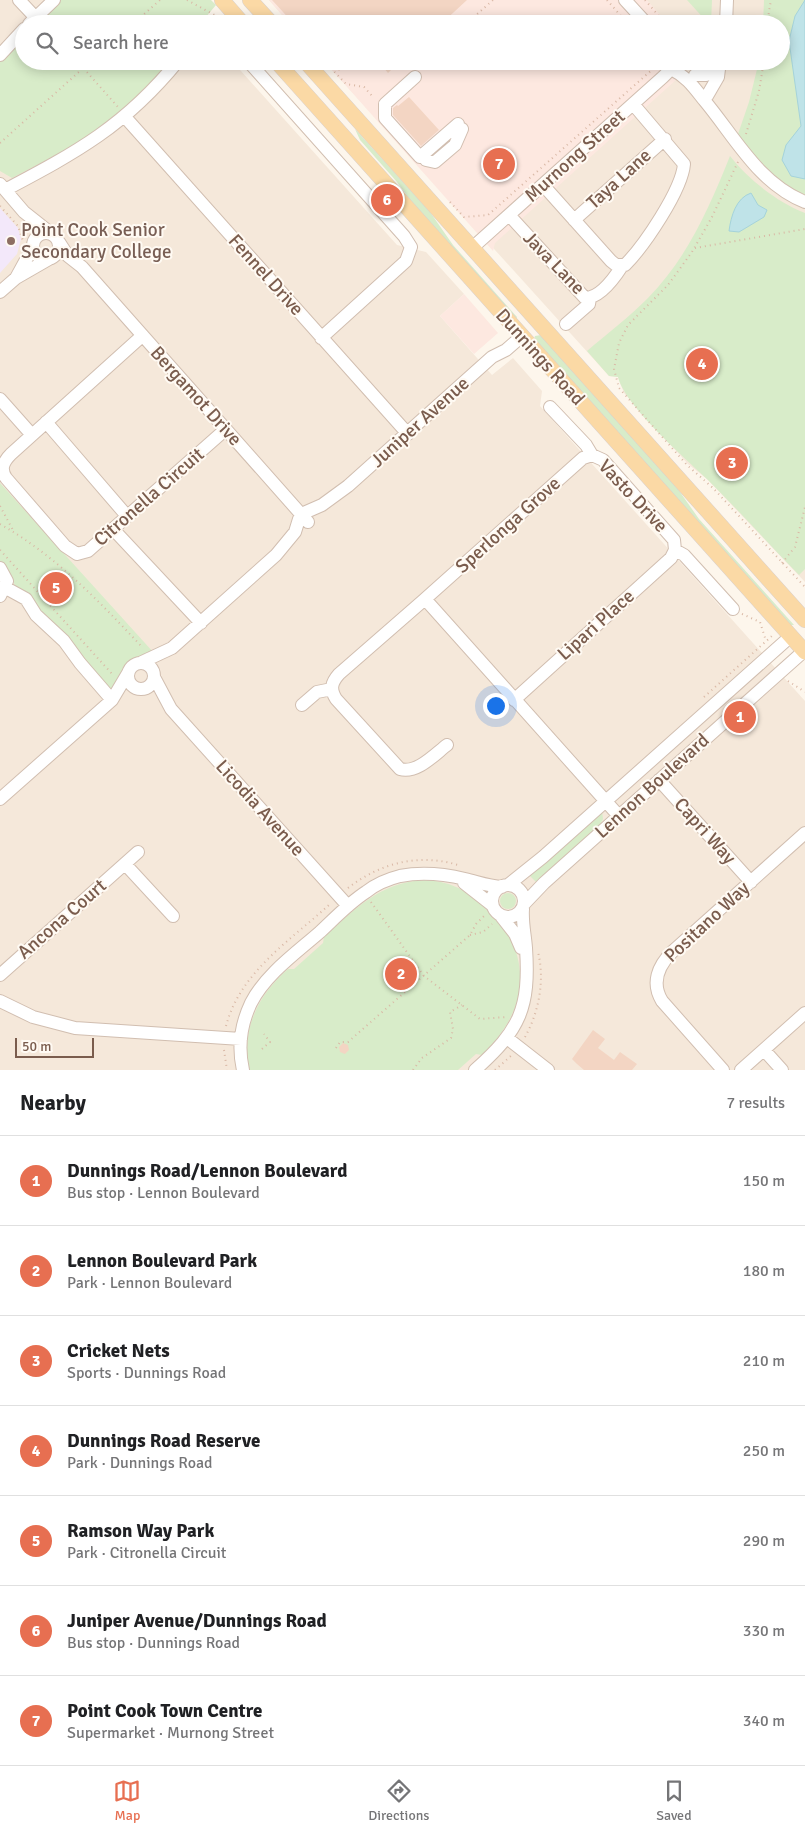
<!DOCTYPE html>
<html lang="en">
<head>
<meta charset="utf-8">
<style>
  body { margin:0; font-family:Signika,sans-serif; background:#f2f2f2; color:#202124 }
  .scale { position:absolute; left:15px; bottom:12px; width:79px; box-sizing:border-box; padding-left:5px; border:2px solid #7a5c4d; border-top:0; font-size:14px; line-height:18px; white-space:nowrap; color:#7a5c4d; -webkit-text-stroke:4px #fffaf3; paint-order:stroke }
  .you { position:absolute; left:495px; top:705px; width:18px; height:18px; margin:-12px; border:4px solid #fff; border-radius:50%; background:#1a73e8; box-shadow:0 0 0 8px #1a73e833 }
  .badge { display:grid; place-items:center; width:32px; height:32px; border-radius:50%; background:#e76f51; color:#fff; font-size:16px; font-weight:700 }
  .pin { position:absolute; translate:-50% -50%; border:2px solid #fff; box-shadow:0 1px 5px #0006 }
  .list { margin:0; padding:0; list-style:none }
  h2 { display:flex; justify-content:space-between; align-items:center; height:65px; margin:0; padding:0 20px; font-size:21px }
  h2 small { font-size:16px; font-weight:400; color:#757577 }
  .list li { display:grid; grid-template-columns:32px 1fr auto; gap:15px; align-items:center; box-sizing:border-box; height:90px; padding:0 20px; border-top:1px solid #e0e0e0 }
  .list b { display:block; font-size:19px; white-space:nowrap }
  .list p { margin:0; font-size:16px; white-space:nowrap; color:#757577 }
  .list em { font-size:16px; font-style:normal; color:#757577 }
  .icon { flex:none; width:28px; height:28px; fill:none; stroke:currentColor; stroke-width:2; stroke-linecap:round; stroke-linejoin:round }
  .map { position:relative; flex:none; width:805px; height:1070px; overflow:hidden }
  .search { position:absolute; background:#fff; box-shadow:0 2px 12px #0003; left:15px; right:15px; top:15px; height:55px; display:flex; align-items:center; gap:12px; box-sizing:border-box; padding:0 18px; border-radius:28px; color:#757577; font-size:19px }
  .sheet { height:695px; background:#fff }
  nav { display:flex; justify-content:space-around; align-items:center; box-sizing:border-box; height:70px; border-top:1px solid #e0e0e0; background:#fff; font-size:14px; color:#757577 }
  nav a { display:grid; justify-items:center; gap:2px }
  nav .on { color:#e76f51 }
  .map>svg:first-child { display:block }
  .residential { fill:#f5e8da }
  .commercial { fill:#fde8e0 }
  .education { fill:#f3e8fa }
  .green { fill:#d8ecc9 }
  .water { fill:#bfe3e8; stroke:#a5d3da }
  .building { fill:#f3d5c3 }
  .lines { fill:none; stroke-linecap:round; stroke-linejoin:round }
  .minor-casing { stroke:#d1beb0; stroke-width:14 }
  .major-casing { stroke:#dad1cd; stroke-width:16 }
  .path { stroke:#d9b8a5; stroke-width:2; stroke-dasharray:1 4; stroke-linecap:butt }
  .minor { stroke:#fff; stroke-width:12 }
  .major { stroke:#fbd9a5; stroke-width:15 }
  .education-dot { fill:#8d6e63; stroke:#fffaf3; stroke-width:2 }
  .labels { text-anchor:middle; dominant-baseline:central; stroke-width:4; stroke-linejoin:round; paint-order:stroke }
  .street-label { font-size:19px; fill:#7a5c4d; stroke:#fffaf3 }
  .education-label { font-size:19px; fill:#785e54; stroke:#fffaf3; text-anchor:start }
</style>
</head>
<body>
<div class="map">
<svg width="805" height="1070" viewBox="0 0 805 1070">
  <rect width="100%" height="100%" fill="#fdf6ec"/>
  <path class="residential" d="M0 0H177L24 24V61H232L397 245 426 252 464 294 440 316 492 375 513 358 542 391 540 406 805 701V1070H0Z
    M269 0H805V582L707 479 688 464 624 393 618 377 609 376 324 61H781V24H290Z"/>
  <path class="commercial" d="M269 0H647L668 24H290Z
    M324 61H697L495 243 493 251Z
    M464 294 498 333 474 354 440 316Z"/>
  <path class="education" d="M0 208 18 228 21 239 17 254 0 273Z"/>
  <path class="green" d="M61 0H211L216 5 200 24H35Z
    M687 0H712L711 24H706L707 22Z
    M764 0H805V195C775 182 757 160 738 134L749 102 759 61H781V24H763Z
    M24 34V61H173L143 94 87 139 12 178 0 171V61Z
    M355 129 430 212 453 245 517 317 516 320 430 227 397 182 360 140Z
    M730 156C748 179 777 202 805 213V569L799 575C768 543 739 511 708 480 685 458 625 406 618 377L609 376 587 351C607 334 629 317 648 298 688 257 709 208 730 156Z
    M541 335 675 485 699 519 794 625H789L534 339 535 336Z
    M0 483 154 653 129 662 112 692 15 586 12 576 0 562Z
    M602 811 603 819 599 827 537 883 529 875Z
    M424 880C454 881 473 894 492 915 496 919 501 921 503 925 534 973 521 1017 482 1055L476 1054 458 1070H249C241 1029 258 995 288 969H294L323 943 324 937C354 910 380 882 424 880Z
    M500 901a8 8 0 1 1 16 0a8 8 0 1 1-16 0Z"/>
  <path class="water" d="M805 0V179L791 176 782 160 786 145 801 126 789 41 795 16Z
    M751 193 758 205 767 210 764 217 739 232 729 231C731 216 736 198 751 193Z"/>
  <path class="building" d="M272 0H467L441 24H294Z
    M329 61H350L339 71Z
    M378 61H400L388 73Z
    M409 97 439 130 421 146 393 115V108L397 105 398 106Z
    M593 1030 605 1039 598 1048 614 1060 620 1052 637 1064 632 1070H584L577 1064 572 1059Z
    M343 1043 348 1045 349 1050 345 1054 340 1052 339 1047Z"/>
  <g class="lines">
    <g class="minor-casing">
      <path id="minor" d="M19 0 35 17
        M625 0 647 24
        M29 24 54 0
        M726 24 727 0
        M0 55 24 29
        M248 61 404 236 411 247 406 261 321 338
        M671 69C687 77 693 86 704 100 735 137 758 183 805 202
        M695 75H706L720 64
        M415 77 385 104V118L420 157 458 124
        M707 96 718 77 720 61
        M125 117 408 434
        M426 160 435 162 455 145 462 129
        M0 184 24 212 53 235
        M543 185 611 261 616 265H625C644 246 682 190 684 164L633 104
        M5 190C77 152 125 126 178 61
        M509 215 585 298C600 298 615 277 622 266
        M574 220 665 139
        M33 246a13 13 0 1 1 26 0a13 13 0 1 1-26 0Z
        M59 242 68 256 82 267 308 522
        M472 248 663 77 671 69 674 61
        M16 278 33 247
        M0 292 16 278 49 259
        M566 324 589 304 590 298
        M142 336 11 454C3 462 0 469 6 478L65 546 77 554 88 551 226 429
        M0 399 32 435
        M46 422 127 516
        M113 529 201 623
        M675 550 684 555 733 609
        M0 568 7 581 0 596
        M6 588 26 599 36 615 64 641 80 663 112 700
        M425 599 583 458 592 455
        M142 662 172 648 276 555 295 532 299 519 306 512 322 505 348 486 492 357 506 350 522 336
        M128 676a13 13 0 1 1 26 0a13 13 0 1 1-26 0Z
        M154 677 171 709 348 906
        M514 700 671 558 675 550 674 540 603 460 592 455 586 445 550 407
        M302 705 317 692 332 689
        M447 745C435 754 417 774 400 769L336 699C330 689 331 683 339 674L425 599 619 816
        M659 780 751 882
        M0 799 112 700 128 673
        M125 864 173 916
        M464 883 492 905
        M492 901a16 16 0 1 1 32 0a16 16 0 1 1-32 0Z
        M508 885 543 857 791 636
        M524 904 544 883 804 651
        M501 916 515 934 521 948
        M0 975 138 852
        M0 1001 33 1017 75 1028 241 1039
        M507 1038 548 1070
        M764 1050 782 1070
        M243 1070C238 1048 241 1024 251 1003 266 974 296 953 320 932 335 918 349 903 366 892 376 884 388 879 400 876 421 872 444 874 465 879 478 882 488 886 502 887
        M475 1070C520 1030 530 1008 526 948 525 934 522 923 523 909
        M723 1070 662 1001C651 983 658 966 672 952L805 833
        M741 1070 805 1013"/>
    </g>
    <g class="major-casing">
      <path id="major" d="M222 0 243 24
        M250 0 272 24
        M276 61 805 652
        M305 61 805 620"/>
    </g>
    <path class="path" d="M187 0 220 18
      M607 0 628 24
      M645 0 666 24
      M283 16 290 24
      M133 24 160 0
      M466 24 493 0
      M767 24 771 0
      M77 61 118 107
      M324 61 346 84 364 87 374 98
      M418 66 423 61
      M746 134 759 91 764 61
      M0 143 91 61
      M738 162 712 217 692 252 668 285 628 325 619 343 614 369 619 388 687 465 713 488 805 587
      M450 202 464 217 488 215 654 68 658 61
      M0 206 18 226 23 241
      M695 248 805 229
      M0 506 14 532
      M0 524C56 556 99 601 143 648
      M0 550 113 675
      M782 563 795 547 805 507
      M742 614 760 622 766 641
      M788 681 805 692
      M704 697 773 635
      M348 888C380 863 419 853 458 865
      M371 902 424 976 480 1019 506 1017
      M470 935 483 932 492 924
      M226 1026C240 972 291 940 330 904
      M525 1037C539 1012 545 980 538 952
      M336 1048 340 1042H348L470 935 476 924 485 915
      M262 1049 270 1042 264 1034
      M224 1050 227 1070
      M413 1070 422 1058 451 1038 453 1029 450 1012 462 1005
      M495 1070 512 1055"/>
    <use href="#minor" class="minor"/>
    <use href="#major" class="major"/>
  </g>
  <circle class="education-dot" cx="11" cy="241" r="5"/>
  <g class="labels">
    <g class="street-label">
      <text transform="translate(575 156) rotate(-42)">Murnong Street</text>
      <text transform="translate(619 179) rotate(-42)">Taya Lane</text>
      <text transform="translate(554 263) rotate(46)">Java Lane</text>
      <text transform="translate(266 275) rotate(48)">Fennel Drive</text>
      <text transform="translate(540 357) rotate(48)">Dunnings Road</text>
      <text transform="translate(196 396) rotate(48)">Bergamot Drive</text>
      <text transform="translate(420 422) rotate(-42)">Juniper Avenue</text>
      <text transform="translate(633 496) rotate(47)">Vasto Drive</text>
      <text transform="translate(149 497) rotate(-41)">Citronella Circuit</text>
      <text transform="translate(508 525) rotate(-42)">Sperlonga Grove</text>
      <text transform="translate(596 625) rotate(-42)">Lipari Place</text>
      <text transform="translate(652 786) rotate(-42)">Lennon Boulevard</text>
      <text transform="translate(260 808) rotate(48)">Licodia Avenue</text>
      <text transform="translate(705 831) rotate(48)">Capri Way</text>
      <text transform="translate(62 919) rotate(-41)">Ancona Court</text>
      <text transform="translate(707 922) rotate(-43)">Positano Way</text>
    </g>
    <g class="education-label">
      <text x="21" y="230">Point Cook Senior<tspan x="21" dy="22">Secondary College</tspan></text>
    </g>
  </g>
</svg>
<div class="scale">50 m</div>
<div class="you"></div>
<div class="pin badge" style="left:740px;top:717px">1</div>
<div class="pin badge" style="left:401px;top:974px">2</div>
<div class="pin badge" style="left:732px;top:463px">3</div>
<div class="pin badge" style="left:702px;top:364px">4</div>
<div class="pin badge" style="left:56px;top:588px">5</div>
<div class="pin badge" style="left:387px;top:200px">6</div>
<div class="pin badge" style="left:499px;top:164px">7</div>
<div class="search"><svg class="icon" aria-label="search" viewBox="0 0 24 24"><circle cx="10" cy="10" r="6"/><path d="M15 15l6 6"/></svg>Search here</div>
</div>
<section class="sheet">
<h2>Nearby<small>7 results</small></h2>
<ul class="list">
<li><span class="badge">1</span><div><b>Dunnings Road/Lennon Boulevard</b><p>Bus stop · Lennon Boulevard</p></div><em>150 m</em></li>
<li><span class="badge">2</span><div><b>Lennon Boulevard Park</b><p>Park · Lennon Boulevard</p></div><em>180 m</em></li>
<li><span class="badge">3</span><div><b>Cricket Nets</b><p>Sports · Dunnings Road</p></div><em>210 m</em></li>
<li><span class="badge">4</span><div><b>Dunnings Road Reserve</b><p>Park · Dunnings Road</p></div><em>250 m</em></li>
<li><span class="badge">5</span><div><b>Ramson Way Park</b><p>Park · Citronella Circuit</p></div><em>290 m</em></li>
<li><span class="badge">6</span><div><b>Juniper Avenue/Dunnings Road</b><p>Bus stop · Dunnings Road</p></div><em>330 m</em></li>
<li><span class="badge">7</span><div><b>Point Cook Town Centre</b><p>Supermarket · Murnong Street</p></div><em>340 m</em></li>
</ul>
</section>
<nav>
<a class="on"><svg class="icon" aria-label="map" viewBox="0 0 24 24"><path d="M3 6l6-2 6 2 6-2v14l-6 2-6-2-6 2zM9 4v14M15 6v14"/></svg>Map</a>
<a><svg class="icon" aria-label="directions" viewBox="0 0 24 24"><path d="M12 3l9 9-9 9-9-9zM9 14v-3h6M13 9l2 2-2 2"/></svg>Directions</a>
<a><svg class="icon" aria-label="saved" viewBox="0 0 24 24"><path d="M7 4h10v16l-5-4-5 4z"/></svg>Saved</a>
</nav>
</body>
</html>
